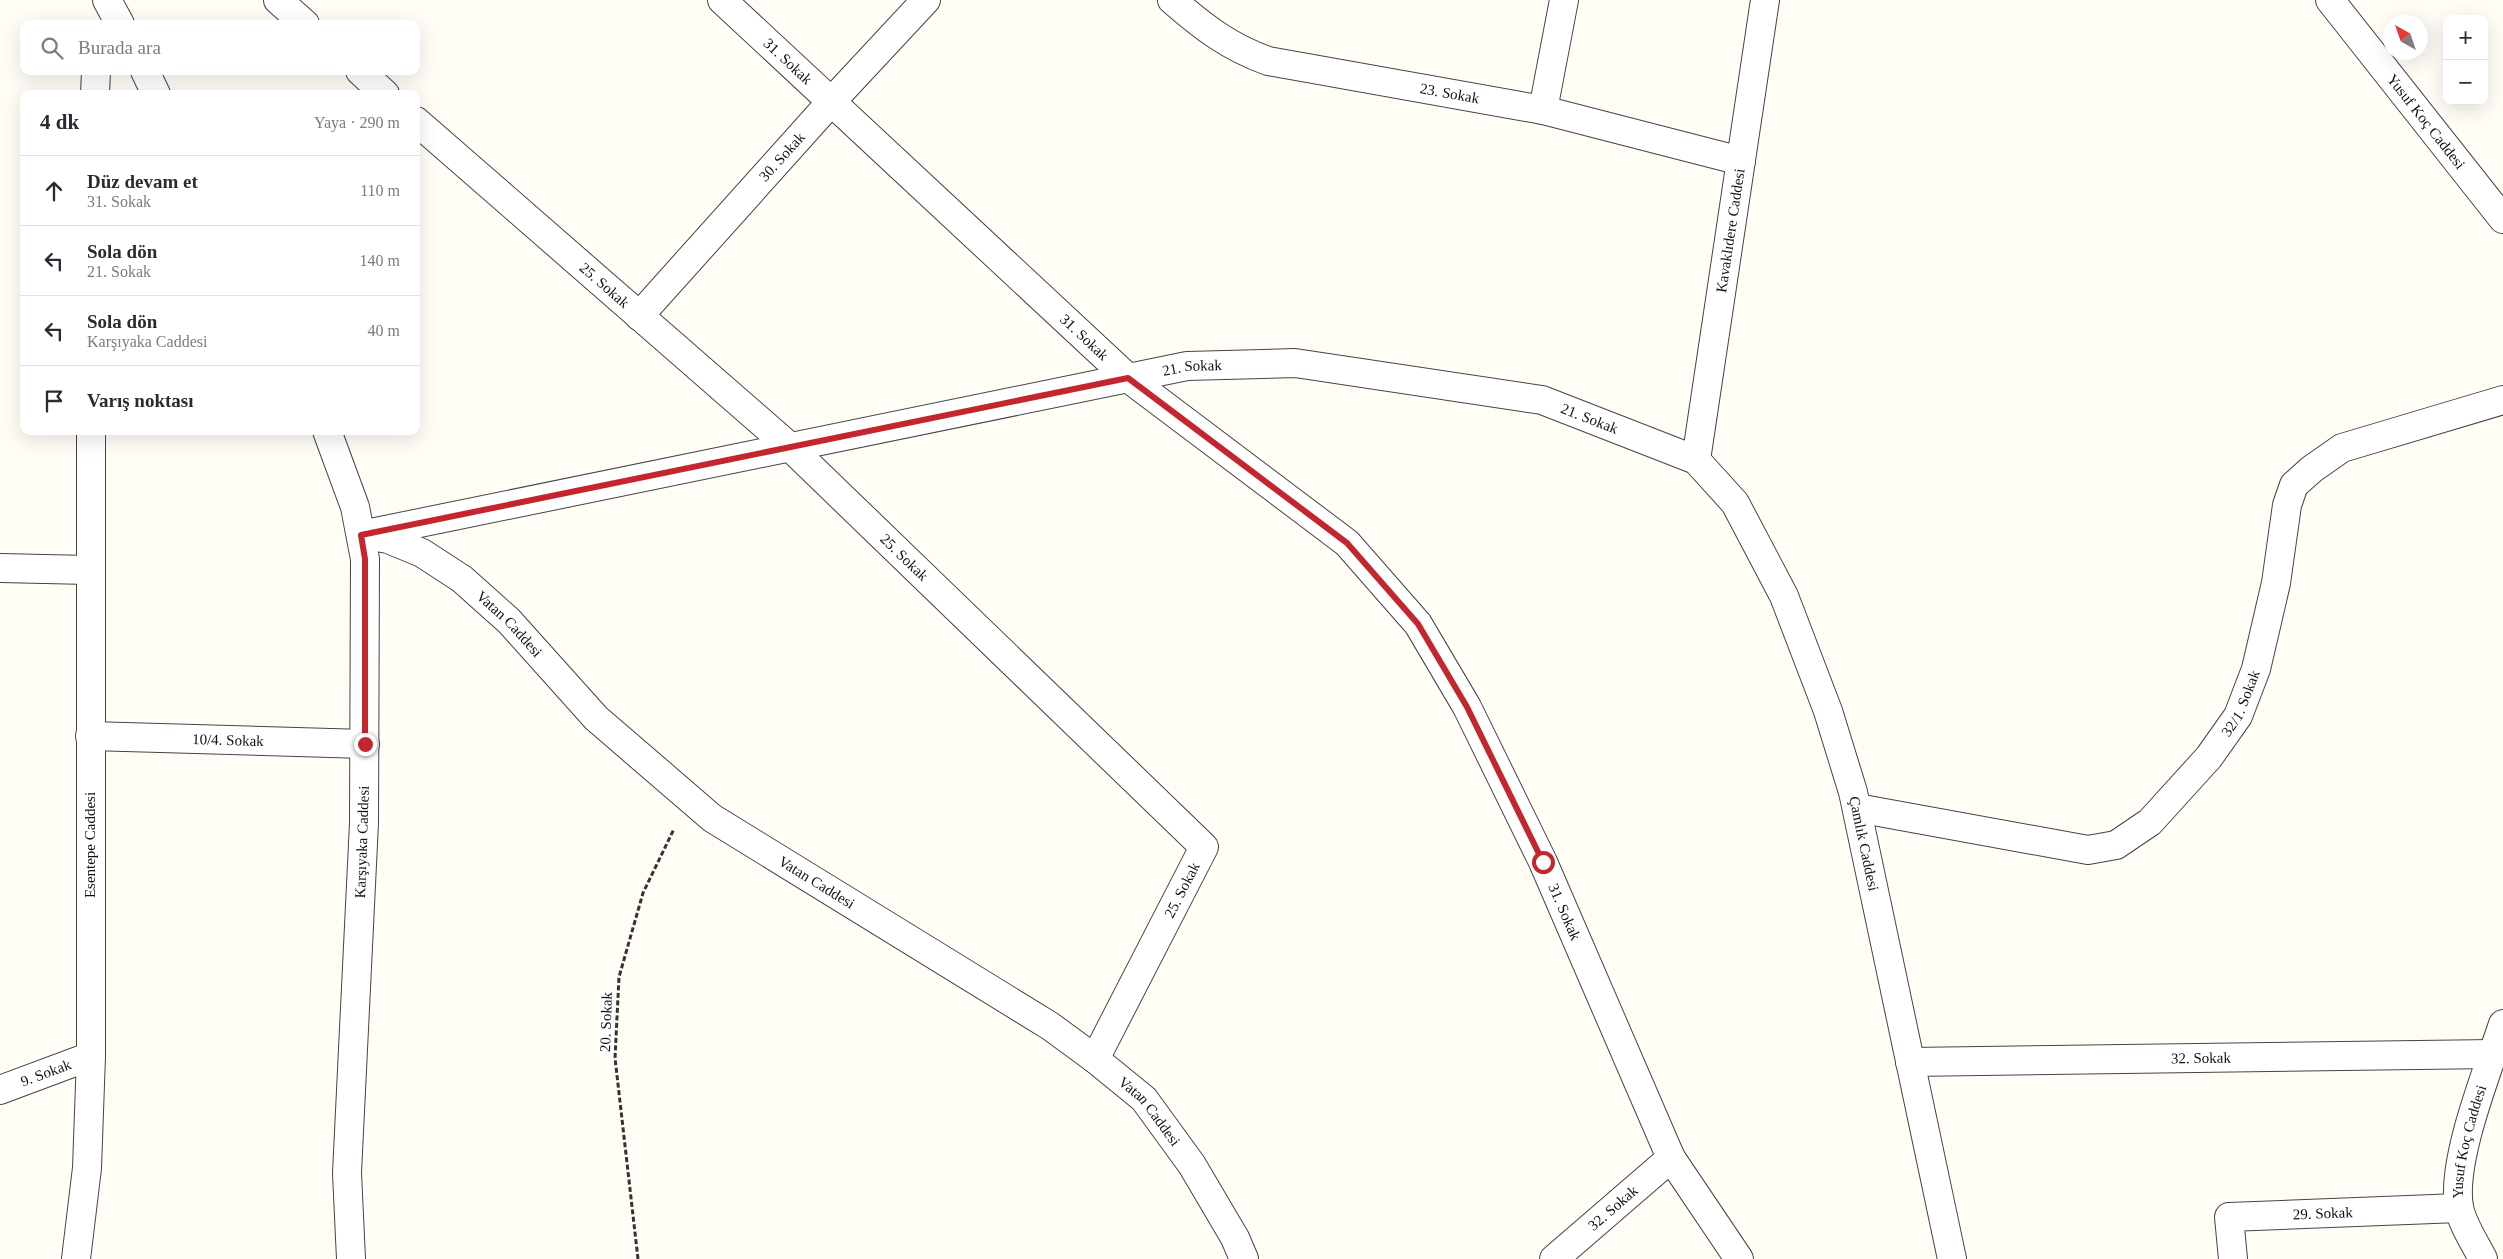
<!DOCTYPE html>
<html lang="tr">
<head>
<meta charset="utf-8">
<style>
  body { margin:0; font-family:Georgia,serif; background:#f2f2f3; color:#2b2b33 }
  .controls { position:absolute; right:15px; top:15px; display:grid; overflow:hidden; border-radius:10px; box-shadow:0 5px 20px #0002 }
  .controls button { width:45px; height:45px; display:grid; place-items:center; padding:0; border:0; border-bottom:1px solid #e1e1e2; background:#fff; color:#2b2b33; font:25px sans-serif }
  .compass { position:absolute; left:2383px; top:15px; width:45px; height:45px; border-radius:50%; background:#fff; box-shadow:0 5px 20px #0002; rotate:320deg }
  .stop { position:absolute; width:15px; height:15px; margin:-11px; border:4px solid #c4262e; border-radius:50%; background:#fff }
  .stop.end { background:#c4262e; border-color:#fff; box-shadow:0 1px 5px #0008 }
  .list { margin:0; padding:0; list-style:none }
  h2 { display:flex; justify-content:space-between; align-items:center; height:65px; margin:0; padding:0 20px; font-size:21px }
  h2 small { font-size:16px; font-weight:400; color:#7c7c81 }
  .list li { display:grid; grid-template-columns:32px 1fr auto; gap:15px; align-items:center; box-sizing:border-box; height:70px; padding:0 20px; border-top:1px solid #e1e1e2 }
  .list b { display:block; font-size:19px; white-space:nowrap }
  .list p { margin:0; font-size:16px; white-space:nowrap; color:#7c7c81 }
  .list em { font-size:16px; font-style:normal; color:#7c7c81 }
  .icon { flex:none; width:28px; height:28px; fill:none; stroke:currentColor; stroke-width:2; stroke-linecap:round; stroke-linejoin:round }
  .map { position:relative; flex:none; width:2503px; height:1259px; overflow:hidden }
  .search { position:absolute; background:#fff; box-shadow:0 5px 20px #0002; left:20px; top:20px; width:400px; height:55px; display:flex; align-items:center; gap:12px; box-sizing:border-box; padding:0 18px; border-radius:10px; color:#7c7c81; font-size:19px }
  .panel { position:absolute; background:#fff; box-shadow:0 5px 20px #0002; left:20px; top:90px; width:400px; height:345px; border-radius:10px }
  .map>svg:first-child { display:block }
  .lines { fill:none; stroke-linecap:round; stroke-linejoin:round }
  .minor-casing { stroke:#444; stroke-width:30 }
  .tertiary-casing { stroke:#444; stroke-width:30 }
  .path { stroke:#333; stroke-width:3; stroke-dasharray:5 2.5; stroke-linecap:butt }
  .minor { stroke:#fff; stroke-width:28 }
  .tertiary { stroke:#fff; stroke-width:28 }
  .route { stroke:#c4262e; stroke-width:6 }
  .labels { text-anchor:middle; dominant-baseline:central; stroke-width:5; stroke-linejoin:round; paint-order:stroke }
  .street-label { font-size:15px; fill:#111; stroke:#fff }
</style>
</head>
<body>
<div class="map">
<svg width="2503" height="1259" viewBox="0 0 2503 1259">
  <rect width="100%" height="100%" fill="#fffdf5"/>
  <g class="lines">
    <g class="minor-casing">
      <g id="minor">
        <path d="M107 0 120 24"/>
        <path d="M278 0 305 24"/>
        <path id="s1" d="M722 0 1128 378 1347 543 1418 624 1467 707 1543 862 1671 1158 1739 1259"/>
        <path id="s2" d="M1172 0C1203 27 1229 47 1268 61L1543 110 1741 161"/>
        <path d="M145 71 156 94"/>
        <path d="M360 71 385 94"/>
        <path d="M95 94 96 71"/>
        <path d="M1543 110 1564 0"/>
        <path id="s3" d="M416 121 790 447 1204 847 1095 1059"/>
        <path id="s4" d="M639 316 831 102 926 0"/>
        <path d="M327 431 355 507 365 559 364 823 347 1173 351 1259"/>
        <path id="s5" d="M1696 460 1765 0"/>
        <path id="s6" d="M361 535 1187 366 1295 363 1542 400 1696 460 1735 503 1784 596 1828 711 1853 792 1952 1259"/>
        <path id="s7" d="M370 536 388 539 422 553 462 579 509 621 596 718 712 818 1050 1026 1095 1059 1144 1099 1192 1165 1235 1238 1244 1259"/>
        <path d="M0 568 89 570"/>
        <path id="s8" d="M90 736 365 744"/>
        <path id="s9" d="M1857 808 2088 850 2116 845 2150 822 2209 757 2238 716 2256 669 2276 583 2287 505 2294 485 2312 469 2342 448 2503 400"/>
        <path id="s10" d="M1910 1062 2493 1054"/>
        <path id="s11" d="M0 1090 91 1056"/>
        <path d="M76 1259 87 1168 91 1056V431"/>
        <path id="s12" d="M1554 1259 1671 1158"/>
        <path id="s13" d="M2233 1259 2229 1217 2459 1208"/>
      </g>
    </g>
    <g class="tertiary-casing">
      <g id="tertiary">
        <path id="s14" d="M2330 0 2503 219"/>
        <path id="s15" d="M2483 1259C2475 1243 2462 1224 2459 1207 2451 1160 2488 1070 2503 1024"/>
      </g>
    </g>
    <path class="path" d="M638 1259 615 1058 619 977 643 893 674 829"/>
    <use href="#minor" class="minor"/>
    <use href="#tertiary" class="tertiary"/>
  </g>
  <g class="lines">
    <path class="route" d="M365 744V559L361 535 1128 378 1347 543 1418 624 1467 707 1543 862"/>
  </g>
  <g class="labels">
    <g class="street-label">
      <text stroke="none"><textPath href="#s1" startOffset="90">31. Sokak</textPath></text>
      <text stroke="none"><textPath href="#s2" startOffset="299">23. Sokak</textPath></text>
      <text stroke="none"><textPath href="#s14" startOffset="155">Yusuf Koç Caddesi</textPath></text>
      <text stroke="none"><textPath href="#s4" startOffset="214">30. Sokak</textPath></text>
      <text stroke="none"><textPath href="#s5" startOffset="232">Kavaklıdere Caddesi</textPath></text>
      <text stroke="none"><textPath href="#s3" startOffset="250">25. Sokak</textPath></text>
      <text stroke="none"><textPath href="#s1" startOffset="495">31. Sokak</textPath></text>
      <text stroke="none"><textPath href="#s6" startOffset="848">21. Sokak</textPath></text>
      <text stroke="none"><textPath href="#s6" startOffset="1252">21. Sokak</textPath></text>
      <text stroke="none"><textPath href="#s3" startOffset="655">25. Sokak</textPath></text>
      <text stroke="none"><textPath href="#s7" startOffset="168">Vatan Caddesi</textPath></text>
      <text stroke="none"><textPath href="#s9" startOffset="455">32/1. Sokak</textPath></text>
      <text stroke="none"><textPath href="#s8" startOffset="138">10/4. Sokak</textPath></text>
      <text transform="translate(362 842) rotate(-88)">Karşıyaka Caddesi</text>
      <text stroke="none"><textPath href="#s6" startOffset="1790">Çamlık Caddesi</textPath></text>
      <text transform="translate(90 845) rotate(-90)">Esentepe Caddesi</text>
      <text stroke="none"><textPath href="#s7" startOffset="572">Vatan Caddesi</textPath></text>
      <text transform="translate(1182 890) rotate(-63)">25. Sokak</text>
      <text stroke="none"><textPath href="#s1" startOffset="1260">31. Sokak</textPath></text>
      <text transform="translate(606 1022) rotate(-88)">20. Sokak</text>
      <text stroke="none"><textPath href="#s10" startOffset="291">32. Sokak</textPath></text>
      <text stroke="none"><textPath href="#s11" startOffset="49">9. Sokak</textPath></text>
      <text stroke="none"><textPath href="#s7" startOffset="978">Vatan Caddesi</textPath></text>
      <text stroke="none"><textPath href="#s15" startOffset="124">Yusuf Koç Caddesi</textPath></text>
      <text stroke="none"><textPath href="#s12" startOffset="78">32. Sokak</textPath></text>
      <text stroke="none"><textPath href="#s13" startOffset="136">29. Sokak</textPath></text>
    </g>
  </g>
</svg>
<div class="controls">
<button>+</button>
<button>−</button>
</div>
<svg class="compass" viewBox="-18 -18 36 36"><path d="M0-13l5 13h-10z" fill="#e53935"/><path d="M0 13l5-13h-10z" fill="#7c7c81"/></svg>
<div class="stop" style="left:1543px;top:862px"></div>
<div class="stop end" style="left:365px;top:744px"></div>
<div class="search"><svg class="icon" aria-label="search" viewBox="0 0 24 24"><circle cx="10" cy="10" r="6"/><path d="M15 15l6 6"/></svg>Burada ara</div>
<section class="panel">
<h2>4 dk<small>Yaya · 290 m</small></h2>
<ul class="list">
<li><svg class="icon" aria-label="ahead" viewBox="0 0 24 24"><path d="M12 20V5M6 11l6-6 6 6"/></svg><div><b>Düz devam et</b><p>31. Sokak</p></div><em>110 m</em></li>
<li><svg class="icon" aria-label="left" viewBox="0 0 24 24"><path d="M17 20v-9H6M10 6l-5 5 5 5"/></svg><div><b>Sola dön</b><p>21. Sokak</p></div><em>140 m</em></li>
<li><svg class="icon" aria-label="left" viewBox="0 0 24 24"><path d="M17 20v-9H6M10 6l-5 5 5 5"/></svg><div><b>Sola dön</b><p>Karşıyaka Caddesi</p></div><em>40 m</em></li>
<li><svg class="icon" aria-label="arrive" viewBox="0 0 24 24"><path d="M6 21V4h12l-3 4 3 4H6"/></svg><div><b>Varış noktası</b></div></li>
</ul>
</section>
</div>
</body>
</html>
